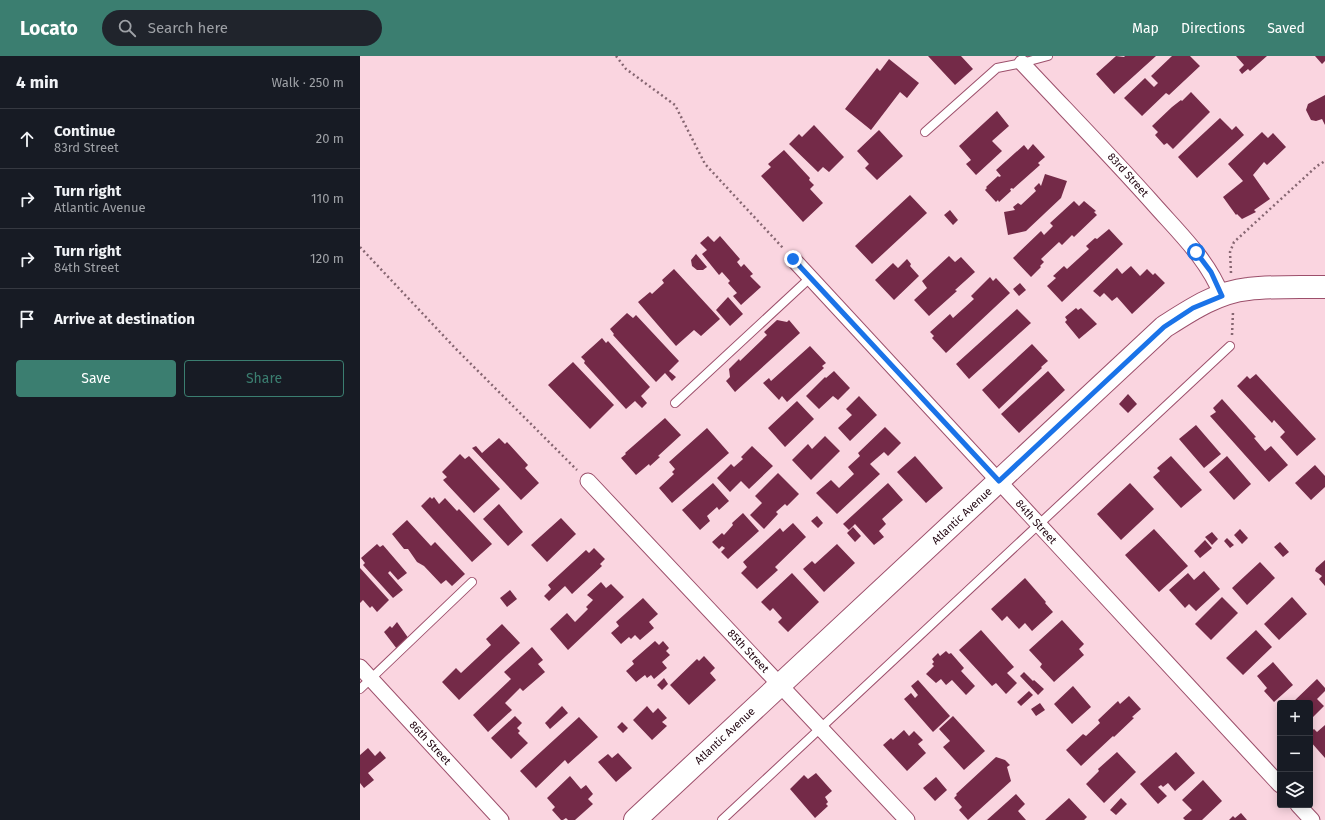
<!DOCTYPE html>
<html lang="en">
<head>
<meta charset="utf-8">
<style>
  body { margin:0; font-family:"Fira Sans",sans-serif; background:#20242c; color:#f1f3f6 }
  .controls { position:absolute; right:12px; bottom:12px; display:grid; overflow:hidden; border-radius:4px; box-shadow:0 2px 10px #0003 }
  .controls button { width:36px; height:36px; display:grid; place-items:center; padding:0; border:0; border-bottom:1px solid #363941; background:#171b24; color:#f1f3f6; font:20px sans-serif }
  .stop { position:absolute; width:12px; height:12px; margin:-9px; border:3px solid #1a73e8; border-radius:50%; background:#fff }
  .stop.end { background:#1a73e8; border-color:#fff; box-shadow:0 1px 4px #0008 }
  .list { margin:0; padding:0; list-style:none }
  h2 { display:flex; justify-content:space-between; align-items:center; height:52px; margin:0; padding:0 16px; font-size:17px }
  h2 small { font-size:13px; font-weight:400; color:#9ea1a6 }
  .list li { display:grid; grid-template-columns:26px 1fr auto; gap:12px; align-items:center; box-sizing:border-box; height:60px; padding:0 16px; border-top:1px solid #363941 }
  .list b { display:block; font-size:15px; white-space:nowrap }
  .list p { margin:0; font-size:13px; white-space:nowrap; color:#9ea1a6 }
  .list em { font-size:13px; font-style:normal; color:#9ea1a6 }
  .actions { display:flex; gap:8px; padding:12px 16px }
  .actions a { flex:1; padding:9px 0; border:1px solid #3b7e70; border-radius:4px; text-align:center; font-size:14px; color:#3b7e70 }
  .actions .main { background:#3b7e70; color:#fff }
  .icon { flex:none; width:22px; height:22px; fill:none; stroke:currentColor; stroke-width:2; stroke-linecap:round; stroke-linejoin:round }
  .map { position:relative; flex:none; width:965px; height:764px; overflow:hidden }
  header { display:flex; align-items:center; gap:24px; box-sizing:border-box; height:56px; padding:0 20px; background:#3b7e70; color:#fff }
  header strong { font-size:19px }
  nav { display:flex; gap:22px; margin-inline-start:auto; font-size:14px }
  .search { width:280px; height:36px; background:#20242c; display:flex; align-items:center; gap:10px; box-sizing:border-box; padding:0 14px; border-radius:22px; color:#9ea1a6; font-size:15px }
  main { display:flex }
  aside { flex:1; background:#171b24 }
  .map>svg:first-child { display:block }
  .building { fill:#742a48 }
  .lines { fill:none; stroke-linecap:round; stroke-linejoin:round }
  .lane-casing { stroke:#9c4f6b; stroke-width:10 }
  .street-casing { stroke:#9c4f6b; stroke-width:17 }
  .secondary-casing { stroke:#9c4f6b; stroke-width:24 }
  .path { stroke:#866671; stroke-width:2.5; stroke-dasharray:2 3; stroke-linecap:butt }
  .lane { stroke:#fff; stroke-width:8 }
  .street { stroke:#fff; stroke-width:15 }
  .secondary { stroke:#fff; stroke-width:22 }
  .route { stroke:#1a73e8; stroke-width:5 }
  .labels { text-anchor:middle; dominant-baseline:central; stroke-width:4; stroke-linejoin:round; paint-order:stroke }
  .street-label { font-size:11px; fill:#20040f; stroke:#fff }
</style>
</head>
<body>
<header>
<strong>Locato</strong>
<div class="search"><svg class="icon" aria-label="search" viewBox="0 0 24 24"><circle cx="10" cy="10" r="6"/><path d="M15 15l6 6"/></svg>Search here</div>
<nav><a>Map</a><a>Directions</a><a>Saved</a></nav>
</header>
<main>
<aside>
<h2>4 min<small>Walk · 250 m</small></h2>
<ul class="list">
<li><svg class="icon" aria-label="ahead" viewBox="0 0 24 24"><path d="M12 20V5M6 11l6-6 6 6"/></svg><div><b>Continue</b><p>83rd Street</p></div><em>20 m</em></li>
<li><svg class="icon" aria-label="right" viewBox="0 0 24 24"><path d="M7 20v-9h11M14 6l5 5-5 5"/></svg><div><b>Turn right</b><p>Atlantic Avenue</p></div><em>110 m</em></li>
<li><svg class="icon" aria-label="right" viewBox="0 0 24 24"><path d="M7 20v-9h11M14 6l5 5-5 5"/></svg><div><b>Turn right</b><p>84th Street</p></div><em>120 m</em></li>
<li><svg class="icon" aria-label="arrive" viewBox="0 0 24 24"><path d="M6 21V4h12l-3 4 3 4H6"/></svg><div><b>Arrive at destination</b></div></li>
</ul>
<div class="actions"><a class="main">Save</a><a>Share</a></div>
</aside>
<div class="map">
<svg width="965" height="764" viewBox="0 0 965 764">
  <rect width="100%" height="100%" fill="#fad5e0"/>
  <path class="building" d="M568 0H601L613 13 595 29Z
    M756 0 764 1 765 0H796L754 38 736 18Z
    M812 0H830L840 10 809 39 806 37 782 60 764 42 785 22 794 31 798 27 791 20Z
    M876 0H907L890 15 888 13 882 18 879 14 884 9Z
    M955 0H965V5L962 8Z
    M529 3 559 27 547 42 540 36 511 74 485 53 517 12 520 15Z
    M831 36 850 56 813 93 807 87 804 89 795 79 798 76 792 70 812 51 821 44 822 45Z
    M965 39V69L962 63 956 65 951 64 946 54 948 48Z
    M637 55 649 70 632 85 642 95 616 119 606 108 611 104 599 90Z
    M860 62 872 74 876 70 884 79 837 122 818 101Z
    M454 69 484 101 469 116 463 111 458 116 429 88 439 78 442 81Z
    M519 74 543 100 517 124 505 112 509 108 497 95Z
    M902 76 908 82 913 77 926 91 907 109 904 106 893 119 910 143 894 154 896 156 882 163 877 158 876 159 863 141 883 125 868 108Z
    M673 88 685 101 678 107 680 109 653 133 652 132 650 133 651 135 639 146 638 144 636 146 625 134 627 132 626 131 638 120 639 121 641 120 636 114 664 89 668 94Z
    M424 94 450 122 449 124 454 129 450 133 463 147 443 166 401 120 411 111 408 108Z
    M685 118 707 125 701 142 666 175 648 179 644 156 655 154 653 151 658 147 661 149 676 135 674 132 679 127 681 130Z
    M550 139 567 157 512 208 495 190Z
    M714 145 719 150 724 145 736 155 734 156 737 159 714 181 712 179 702 189 699 186 681 203 684 206 680 210 681 211 671 221 653 202 681 175 684 179 693 170 690 167Z
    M590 154 598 164 593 169 584 159Z
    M749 173 763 188 702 246 687 230 696 222 693 220 704 210 707 213 729 193 726 190 735 182 737 183Z
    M348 180 354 186 360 180 380 203 377 206 381 211 384 208 393 218 390 220 401 231 381 249 373 240 377 237 368 227 370 225 362 216 359 219 342 198 347 194 340 187Z
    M336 198 347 211 343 214H337L332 210 331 204Z
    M589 200 595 206 601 201 615 216 595 234 597 235 569 260 554 244 567 232 562 225Z
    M547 203 551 208 550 210 559 220 534 244 515 224 533 207 538 212Z
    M771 210 780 220 787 213 793 219 795 217 805 227 772 258 757 241 752 245 744 237 740 241 733 235 757 212 762 218Z
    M314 213 360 263 341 280 334 274 316 290 278 246 290 236 292 238 304 227 302 224Z
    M630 221 633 225 636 222 650 237 586 297 572 282 574 280 570 276 590 258 593 262 614 243 611 240Z
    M660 227 666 234 659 240 653 233Z
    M368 241 383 258 370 270 356 254Z
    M716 252 718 254 721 252 737 268 719 283 705 266 707 264 705 261Z
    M657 253 671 267 609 323 596 308Z
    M267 257 273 262 276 259 319 305 309 315 316 321 312 325 305 317 296 326 253 279 254 278 250 273Z
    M417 264 427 266 429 264 440 277 375 336 366 325 370 321 369 313 379 303 380 305 407 279 404 276Z
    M242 282 246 287 248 285 290 331 281 340 287 347 282 352 275 345 266 353 224 307 225 305 221 301Z
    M672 288 688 305 681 311 682 312 639 353 622 334Z
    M450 290 466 307 462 310 464 312 427 346 422 340 419 344 403 327 409 322 411 325Z
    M213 306 254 349 230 373 188 329Z
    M474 315 490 332 478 344 473 340 459 353 446 340 465 321 466 322Z
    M688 315 705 334 659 377 641 358Z
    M896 318 956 383 937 400 920 381 925 376 914 364 912 367 877 330 887 320 890 323Z
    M768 338 777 348 768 357 759 348Z
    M499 340 517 359 490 385 478 372 492 359 486 353Z
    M862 343 896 381 894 382 905 395 911 390 928 409 909 426 850 360 856 356 853 352Z
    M437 345 454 363 425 391 408 372Z
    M305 362 321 379 298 400 300 401 290 410 289 408 276 419 261 402 266 398 265 397Z
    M836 369 861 398 844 412 819 383Z
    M525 371 541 387 528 400 524 396 510 408 520 418 477 458 456 437 471 424 479 432 494 418 488 411 500 400 498 397Z
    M347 372 369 397 312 447 299 432 314 418 312 416 315 413 309 406Z
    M465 380 480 395 451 424 432 404 448 388 452 393Z
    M139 382 145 388 147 386 168 409 165 412 179 427 161 444 112 392 116 390 122 397Z
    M392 390 413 410 389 433 381 425 370 436 357 422 371 408 374 411 383 403 381 401Z
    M100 398 105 403 109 400 140 433 114 457 83 424 87 421 82 416Z
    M555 400 583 432 566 447 537 416Z
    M811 400 842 434 821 452 793 421 800 415 797 412Z
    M867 400 891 428 874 444 849 416Z
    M955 409 965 420V431L951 444 935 427Z
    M418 417 439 438 427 450 425 448 416 456 418 458 404 473 390 459 402 447 395 440Z
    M353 427 369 445 359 454 357 451 347 460 350 465 340 474 322 454Z
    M528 427 543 444 522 463 526 468 519 475 524 481 514 489 495 468 489 474 483 468Z
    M770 427 794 453 761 484 737 458Z
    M70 441 72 443 74 441 79 448 85 442 97 455 99 453 132 488 112 506 61 450Z
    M139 448 163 476 148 490 123 463Z
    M383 457 399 475 368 503 361 496 365 492 362 490 359 493 352 486 362 477 364 479 373 469 372 467Z
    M457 460 463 467 458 472 451 465Z
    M201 462 216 478 187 506 171 489Z
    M47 464 71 490 75 486 105 518 92 530 86 524 81 528 64 510 57 506 48 493H44L32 478Z
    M433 467 446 481 415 511 418 514 397 533 381 517 387 511 383 506 420 472 423 476Z
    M493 471 501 480 495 486 487 477Z
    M794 473 828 510 799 536 765 499Z
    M880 473 888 482 882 488 874 479Z
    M852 476 858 483 852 489 845 481Z
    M867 482 874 489 870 492 864 485Z
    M845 484 852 492 840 502 834 495Z
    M920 486 929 496 923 501 914 491Z
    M17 488 20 491 23 489 47 517 38 524 30 515 28 517 43 534 33 542 3 509 5 507 1 502Z
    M477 488 495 507 464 536 443 513 452 505 455 508Z
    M234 492 245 503 240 508 242 510 212 538 205 530 189 545 184 540 191 533 188 529 226 494 229 497Z
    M965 504V530L959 523 962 520 955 515 956 512Z
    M900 506 915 522 887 549 872 532Z
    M0 512 29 544 17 556 12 550 10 552 3 544 0 547Z
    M844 515 860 533 836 555 829 548 825 552 809 534 828 517 834 524Z
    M432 517 459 546 428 576 418 566 422 562 413 552 410 555 401 546Z
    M665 522 686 546 685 547 693 556 672 575 665 567 659 573 647 560 642 565 631 553Z
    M241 526 246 532 251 528 264 541 208 594 190 573 207 557 215 566 228 553 226 551 233 544 227 539Z
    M150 534 157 543 147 551 140 542Z
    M862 541 878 557 851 584 835 568Z
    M932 541 947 558 919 584 904 568Z
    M283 542 298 558 289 566 294 572 280 584 275 579 271 583 269 581 261 588 251 577 259 570 256 566Z
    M702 564 724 588 719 593 724 599 694 626 680 611 682 608 669 594Z
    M37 566 49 583 37 593 24 576 30 570 32 572Z
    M142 568 160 587 99 644 82 626 96 612 101 617 131 589 126 583Z
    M621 574 654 611 647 617 657 627 646 638 636 627 632 630 599 594Z
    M896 574 912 591 883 619 866 602Z
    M295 585 299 589 303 585 309 592 306 595 310 599 302 606 307 612 294 623 291 619 287 622 285 619 276 626 266 615 274 608 272 605Z
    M172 591 183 604 178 608 185 616 163 635 160 632 145 647 152 654 128 676 113 659 151 623 144 616Z
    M586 595 589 598 591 597 604 612 601 615 615 630 606 639 592 624 586 629 581 623 576 627 566 618 574 610 572 608 574 606 572 603 578 597 580 600Z
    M344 600 355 612 350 617 356 624 329 649 310 629 337 603 339 605Z
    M913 606 933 629 914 646 904 635 907 632 897 620Z
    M664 616 673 625 674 624 684 633 678 639 660 620Z
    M304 622 308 628 302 634 297 629Z
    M957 623 965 632V635L957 643 964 650 950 664V647H932Z
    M558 624 590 660 573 676 544 643 551 637 555 642 558 639 551 630Z
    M713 630 731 651 712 668 694 648Z
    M669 635 673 639 661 650 657 646Z
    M769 640 781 653 772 661 774 662 754 681 753 680 721 710 706 694 723 678 726 680 740 667 738 664 758 645 760 648Z
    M680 647 685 654 676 660 671 653Z
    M202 650 208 657 190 673 185 667Z
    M287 650 293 657 298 652 307 662 302 666 307 670 292 684 273 664Z
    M155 660 162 667 157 672 160 675 158 677 168 687 151 703 131 682Z
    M593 660 625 695 604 714 583 691 590 685 579 673Z
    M219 661 238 681 208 708 205 704 176 732 160 715Z
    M262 666 268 672 263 677 257 671Z
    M965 669V702L950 685V676L954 673 957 676Z
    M544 674 549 680 554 675 563 684 558 688 566 697 547 715 523 689 531 682 533 684Z
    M8 692 15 700 20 695 26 702 8 717 14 724 4 732 0 727V699Z
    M757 696 776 716 744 747 726 728 739 715 738 713Z
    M816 696 835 717 815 735 808 727 803 731 801 729 798 731 807 740 798 748 780 728Z
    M258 697 272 712 256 726 238 706 248 698 252 702Z
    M636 701 645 704 650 709 647 711 651 725 608 764 599 754 602 751 594 742 597 739 596 738Z
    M456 717 472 735 465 741 468 746 466 748 468 750 455 762 430 733 444 719 448 723Z
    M210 720 221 733 226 729 233 738 228 743 233 748 215 764H208L206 762 203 764H201L192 754 195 751 187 742Z
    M576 721 587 734 575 745 563 732Z
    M843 724 862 745 842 764H825L823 762 832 754 822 744Z
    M656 738 665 748 658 755 666 764H627Z
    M709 742 727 761 724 764H685Z
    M761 742 767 748 756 759 750 754Z
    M881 757 887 764H869L873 760 875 762Z"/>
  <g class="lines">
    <g class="lane-casing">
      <path id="lane" d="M565 76 637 12 662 7 688 0
        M315 347 451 221
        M0 633 112 526
        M362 764 870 290"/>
    </g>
    <g class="street-casing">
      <path id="street" d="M662 7C705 53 749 98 791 145 818 176 847 202 862 240
        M433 203 920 729
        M228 425 547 764
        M0 611 141 764
        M938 749 952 764"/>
    </g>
    <g class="secondary-casing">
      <path id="secondary" d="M275 764 804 271C829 255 857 236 888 233 913 230 940 231 965 231"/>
    </g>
    <path class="path" d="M256 0 266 13 315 49 345 108 423 192
      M0 191 96 293 217 414
      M871 217 870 196 874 186 957 110 965 105
      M872 279 873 256"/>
    <use href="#lane" class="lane"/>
    <use href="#street" class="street"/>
    <use href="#secondary" class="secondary"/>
  </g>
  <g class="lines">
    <path class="route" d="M433 203 639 425 804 271 833 252 862 240 851 216 836 196"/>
  </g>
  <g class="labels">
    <g class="street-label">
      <text transform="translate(768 119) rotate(48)">83rd Street</text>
      <text transform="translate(602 460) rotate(-43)">Atlantic Avenue</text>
      <text transform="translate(676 466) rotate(48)">84th Street</text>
      <text transform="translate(388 595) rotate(47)">85th Street</text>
      <text transform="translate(365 680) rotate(-43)">Atlantic Avenue</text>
      <text transform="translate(70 687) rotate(47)">86th Street</text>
    </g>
  </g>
</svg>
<div class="controls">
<button>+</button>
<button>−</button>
<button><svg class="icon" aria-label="layers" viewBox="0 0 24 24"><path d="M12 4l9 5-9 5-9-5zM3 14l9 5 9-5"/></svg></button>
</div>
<div class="stop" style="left:836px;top:196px"></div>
<div class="stop end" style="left:433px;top:203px"></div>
</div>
</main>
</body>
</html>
